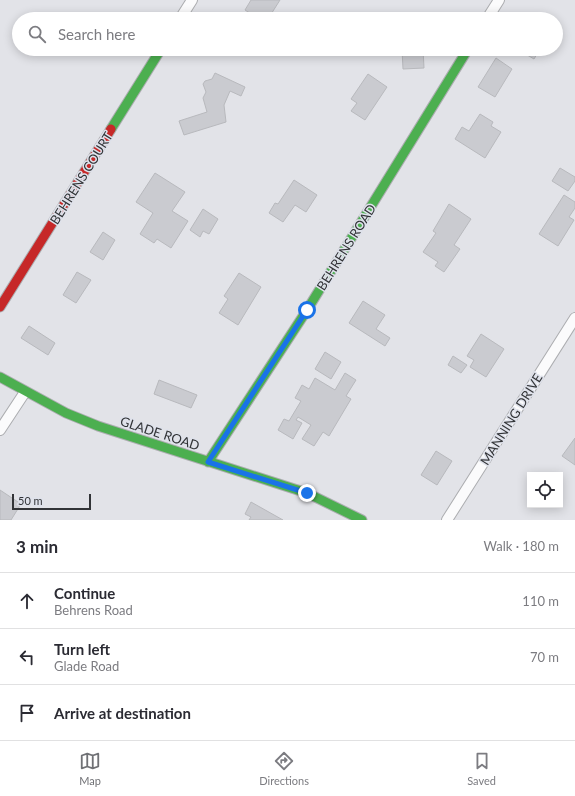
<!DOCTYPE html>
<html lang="en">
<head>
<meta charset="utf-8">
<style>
  body { margin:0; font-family:Lato,sans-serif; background:#f2f2f3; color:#2b2b33 }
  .controls { position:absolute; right:12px; bottom:12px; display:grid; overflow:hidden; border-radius:0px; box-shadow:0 2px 10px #0003 }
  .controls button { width:36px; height:36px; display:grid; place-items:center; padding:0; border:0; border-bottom:1px solid #e1e1e2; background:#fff; color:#2b2b33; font:20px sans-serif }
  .scale { position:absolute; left:12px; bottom:10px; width:79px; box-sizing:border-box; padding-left:4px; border:2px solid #323437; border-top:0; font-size:11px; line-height:14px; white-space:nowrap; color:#323437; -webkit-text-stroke:3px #dfe2eb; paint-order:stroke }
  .stop { position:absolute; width:12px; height:12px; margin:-9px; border:3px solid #1a73e8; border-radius:50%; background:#fff }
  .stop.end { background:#1a73e8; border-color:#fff; box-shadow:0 1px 4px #0008 }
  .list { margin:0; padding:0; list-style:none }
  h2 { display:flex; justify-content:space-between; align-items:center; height:52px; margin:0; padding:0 16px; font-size:17px }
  h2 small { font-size:13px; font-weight:400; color:#7c7c81 }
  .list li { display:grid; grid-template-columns:26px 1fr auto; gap:12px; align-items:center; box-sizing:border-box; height:56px; padding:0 16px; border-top:1px solid #e1e1e2 }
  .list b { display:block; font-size:15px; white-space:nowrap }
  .list p { margin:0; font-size:13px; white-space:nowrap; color:#7c7c81 }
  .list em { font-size:13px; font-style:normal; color:#7c7c81 }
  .icon { flex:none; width:22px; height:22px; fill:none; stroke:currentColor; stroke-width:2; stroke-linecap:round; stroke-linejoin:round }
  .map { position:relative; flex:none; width:575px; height:520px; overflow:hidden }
  .search { position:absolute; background:#fff; box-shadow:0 2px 10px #0003; left:12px; right:12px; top:12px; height:44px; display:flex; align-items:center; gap:10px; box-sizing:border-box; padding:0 14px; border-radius:22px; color:#7c7c81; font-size:15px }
  .sheet { height:220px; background:#fff }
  nav { display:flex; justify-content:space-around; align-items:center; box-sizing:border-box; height:56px; border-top:1px solid #e1e1e2; background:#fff; font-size:11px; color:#7c7c81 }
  nav a { display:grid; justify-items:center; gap:2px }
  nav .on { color:#707175 }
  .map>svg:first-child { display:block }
  .building { fill:#cacbd0; stroke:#b8b9bd }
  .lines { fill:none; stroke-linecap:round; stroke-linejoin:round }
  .street-casing { stroke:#acadb0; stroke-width:12 }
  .fast-casing { stroke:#acadb0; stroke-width:11 }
  .jam-casing { stroke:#acadb0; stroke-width:11 }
  .street { stroke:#fbfbfc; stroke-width:10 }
  .fast { stroke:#4caf50; stroke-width:9 }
  .jam { stroke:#c62828; stroke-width:9 }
  .route { stroke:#1a73e8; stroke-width:5 }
  .labels { text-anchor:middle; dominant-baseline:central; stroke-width:3; stroke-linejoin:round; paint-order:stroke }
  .street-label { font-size:13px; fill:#323437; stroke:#dfe2eb }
</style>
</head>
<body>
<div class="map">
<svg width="575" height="520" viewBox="0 0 575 520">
  <rect width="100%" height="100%" fill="#e2e3e8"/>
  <path class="building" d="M251 0H280L268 19H259L245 10Z
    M402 49H423L424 68 403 69Z
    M517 49H540L534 59Z
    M496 58 512 69 495 97 478 87Z
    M215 73 245 87 241 96 230 91 224 105 226 122 184 135 179 121 207 112 203 98 206 92 203 84 205 81 212 79Z
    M368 74 387 87 365 120 351 111 357 103 351 99Z
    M480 114 493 122 491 126 501 132 485 158 455 139 462 127 469 131Z
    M560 168 575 177V181L568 191 552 181Z
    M155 173 185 192 172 211 188 221 171 248 157 239 154 243 140 234 153 213 136 202Z
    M294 180 317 195 306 212 295 205 283 222 269 213 275 203 278 204Z
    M564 195 575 202V208L569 217 574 220 558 246 539 234Z
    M449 204 471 219 454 245 460 249 444 272 435 266 438 262 423 252 436 233 433 231Z
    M203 209 218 219 209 234 203 231 200 237 190 230Z
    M103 232 115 240 103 260 90 252Z
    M77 272 91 280 76 303 63 295Z
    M239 273 261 287 238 325 219 313 228 299 224 296Z
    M363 301 385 315 376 329 390 338 385 346 349 323Z
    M29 326 55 343 48 355 21 338Z
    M481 334 504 349 486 377 470 367 474 360 467 356Z
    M325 352 341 362 331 379 315 369Z
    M453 356 467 365 461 373 448 365Z
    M345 373 356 380 346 396 351 399 329 436 323 432 314 446 302 439 311 425 298 417 296 420 302 423 293 439 278 430 284 419 289 421 301 401 295 398 302 385 309 389 315 378 335 390Z
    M159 380 197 395 191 408 154 394Z
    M575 438V465L562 456Z
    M436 451 452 461 437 485 421 475Z
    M0 490 21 504 11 520H0Z
    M251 502 283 520H249L251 517 245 514Z"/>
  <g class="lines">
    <g class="street-casing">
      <path id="street" d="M180 19 192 0
        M487 19 499 0
        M0 430 25 392
        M447 520 575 318"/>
    </g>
    <g class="fast-casing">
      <path id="fast" d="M111 129 161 49
        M0 377 66 413 98 426 307 493 362 520
        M208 462 307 310 468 49"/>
    </g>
    <g class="jam-casing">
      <path id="jam" d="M0 307 111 129"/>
    </g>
    <use href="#street" class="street"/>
    <use href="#fast" class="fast"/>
    <use href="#jam" class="jam"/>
  </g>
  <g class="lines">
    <path class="route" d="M307 310 208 462 307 493"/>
  </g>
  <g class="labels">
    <g class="street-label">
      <text transform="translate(81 178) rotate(-58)">BEHRENS COURT</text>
      <text transform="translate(346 247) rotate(-58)">BEHRENS ROAD</text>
      <text transform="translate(511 419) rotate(-58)">MANNING DRIVE</text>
      <text transform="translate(160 433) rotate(18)">GLADE ROAD</text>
    </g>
  </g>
</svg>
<div class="controls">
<button><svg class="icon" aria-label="locate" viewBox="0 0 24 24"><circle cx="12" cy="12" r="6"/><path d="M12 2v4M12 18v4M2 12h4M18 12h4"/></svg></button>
</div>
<div class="scale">50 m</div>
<div class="stop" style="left:307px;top:310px"></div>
<div class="stop end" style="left:307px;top:493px"></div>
<div class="search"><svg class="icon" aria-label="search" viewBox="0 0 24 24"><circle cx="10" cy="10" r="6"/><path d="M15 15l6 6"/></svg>Search here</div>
</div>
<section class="sheet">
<h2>3 min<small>Walk · 180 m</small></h2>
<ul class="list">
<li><svg class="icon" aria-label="ahead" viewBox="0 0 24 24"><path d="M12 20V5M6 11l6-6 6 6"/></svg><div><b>Continue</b><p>Behrens Road</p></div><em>110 m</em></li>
<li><svg class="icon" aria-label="left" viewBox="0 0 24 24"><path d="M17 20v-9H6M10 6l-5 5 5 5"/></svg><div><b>Turn left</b><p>Glade Road</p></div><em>70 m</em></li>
<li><svg class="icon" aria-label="arrive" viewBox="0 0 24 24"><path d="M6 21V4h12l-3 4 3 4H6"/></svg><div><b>Arrive at destination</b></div></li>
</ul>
</section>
<nav>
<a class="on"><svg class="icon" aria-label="map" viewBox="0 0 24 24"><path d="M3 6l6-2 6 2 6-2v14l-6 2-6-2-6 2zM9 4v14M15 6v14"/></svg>Map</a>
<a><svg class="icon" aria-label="directions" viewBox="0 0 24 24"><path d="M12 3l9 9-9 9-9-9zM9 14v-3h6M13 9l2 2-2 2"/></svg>Directions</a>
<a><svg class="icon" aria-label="saved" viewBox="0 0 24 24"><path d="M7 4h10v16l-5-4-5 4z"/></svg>Saved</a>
</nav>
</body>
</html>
